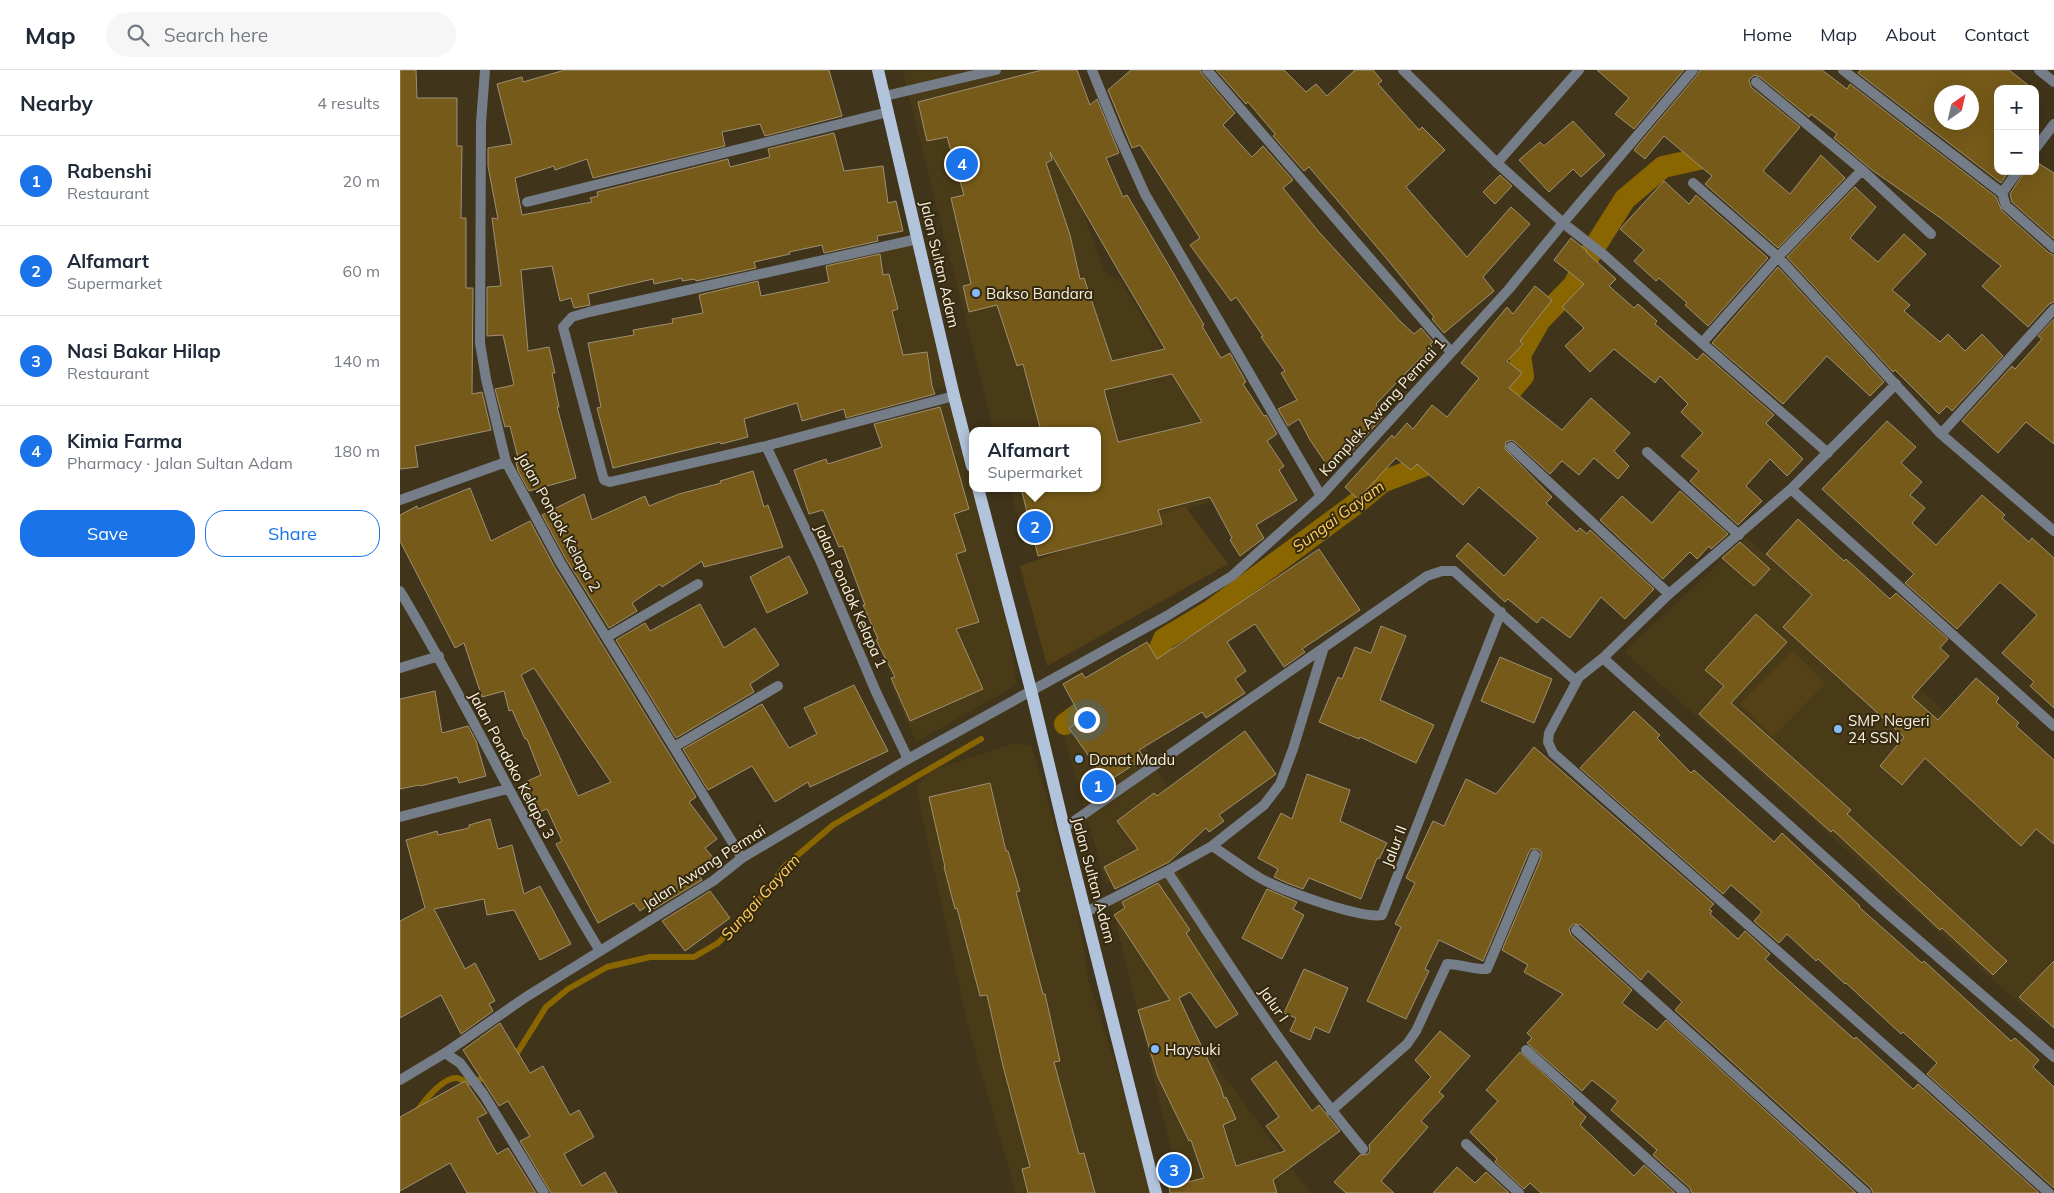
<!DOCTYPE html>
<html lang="en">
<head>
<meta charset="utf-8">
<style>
  body { margin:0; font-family:Mulish,sans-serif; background:#f6f6f7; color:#1f2937 }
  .controls { position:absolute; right:15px; top:15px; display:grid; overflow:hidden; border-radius:10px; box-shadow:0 5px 20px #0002 }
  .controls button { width:45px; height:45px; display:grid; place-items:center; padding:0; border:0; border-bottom:1px solid #e0e1e3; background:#fff; color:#1f2937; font:25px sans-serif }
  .compass { position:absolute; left:1534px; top:15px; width:45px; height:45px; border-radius:50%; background:#fff; box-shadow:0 5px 20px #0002; rotate:34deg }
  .you { position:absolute; left:686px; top:649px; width:18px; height:18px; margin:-12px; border:4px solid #fff; border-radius:50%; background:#1a73e8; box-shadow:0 0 0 8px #1a73e833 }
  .badge { display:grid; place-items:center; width:32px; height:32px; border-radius:50%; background:#1a73e8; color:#fff; font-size:16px; font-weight:700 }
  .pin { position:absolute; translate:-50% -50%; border:2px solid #fff; box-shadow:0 1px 5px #0006 }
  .popup { position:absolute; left:569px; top:357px; width:132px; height:65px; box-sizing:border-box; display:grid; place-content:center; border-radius:10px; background:#fff; filter:drop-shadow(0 1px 4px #0005); font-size:16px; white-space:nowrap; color:#747a83 }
  .popup b { font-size:19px; color:#1f2937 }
  .popup::after { content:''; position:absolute; left:50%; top:100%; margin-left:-10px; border:10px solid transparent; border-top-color:#fff }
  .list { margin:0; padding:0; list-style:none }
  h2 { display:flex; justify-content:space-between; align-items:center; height:65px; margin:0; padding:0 20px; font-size:21px }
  h2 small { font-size:16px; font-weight:400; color:#747a83 }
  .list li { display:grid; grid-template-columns:32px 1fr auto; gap:15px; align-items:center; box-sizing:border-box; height:90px; padding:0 20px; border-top:1px solid #e0e1e3 }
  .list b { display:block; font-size:19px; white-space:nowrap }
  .list p { margin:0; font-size:16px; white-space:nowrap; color:#747a83 }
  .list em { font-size:16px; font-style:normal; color:#747a83 }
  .actions { display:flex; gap:10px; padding:15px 20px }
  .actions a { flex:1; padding:11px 0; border:1px solid #1a73e8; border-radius:20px; text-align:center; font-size:18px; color:#1a73e8 }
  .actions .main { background:#1a73e8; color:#fff }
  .icon { flex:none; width:28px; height:28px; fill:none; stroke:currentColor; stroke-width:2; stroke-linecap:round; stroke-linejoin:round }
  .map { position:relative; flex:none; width:1654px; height:1123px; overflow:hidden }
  header { display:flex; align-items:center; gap:30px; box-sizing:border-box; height:70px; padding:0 25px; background:#fff; border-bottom:1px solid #e0e1e3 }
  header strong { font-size:24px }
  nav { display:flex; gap:28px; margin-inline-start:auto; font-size:18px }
  .search { width:350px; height:45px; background:#f6f6f7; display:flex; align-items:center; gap:12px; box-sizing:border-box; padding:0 18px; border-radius:28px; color:#747a83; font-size:19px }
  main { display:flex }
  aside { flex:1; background:#fff }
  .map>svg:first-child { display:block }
  .built { fill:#493a18 }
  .green { fill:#544115 }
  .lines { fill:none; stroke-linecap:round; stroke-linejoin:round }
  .stream { stroke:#896600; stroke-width:6 }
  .canal { stroke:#896600; stroke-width:22 }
  .building { fill:#755a19; stroke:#9e9073; fill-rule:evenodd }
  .minor { stroke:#747d88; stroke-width:10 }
  .tertiary { stroke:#747d88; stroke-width:10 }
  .primary { stroke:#b2c4db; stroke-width:12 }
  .poi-dot { fill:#86bbfb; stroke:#352a0f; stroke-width:2 }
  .labels { text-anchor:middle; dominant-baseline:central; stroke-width:4; stroke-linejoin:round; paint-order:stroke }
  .street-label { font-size:15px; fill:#f8f0e1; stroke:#352a0f }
  .poi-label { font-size:15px; fill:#f8f0e1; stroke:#352a0f; text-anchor:start }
  .water-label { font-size:16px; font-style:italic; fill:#ffcd5e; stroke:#352a0f }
</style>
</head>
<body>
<header>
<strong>Map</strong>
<div class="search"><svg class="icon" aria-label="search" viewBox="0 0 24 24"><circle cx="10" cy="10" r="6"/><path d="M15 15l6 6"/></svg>Search here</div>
<nav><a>Home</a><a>Map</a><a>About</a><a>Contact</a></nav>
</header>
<main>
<aside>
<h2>Nearby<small>4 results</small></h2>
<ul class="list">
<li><span class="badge">1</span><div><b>Rabenshi</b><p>Restaurant</p></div><em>20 m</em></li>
<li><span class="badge">2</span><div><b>Alfamart</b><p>Supermarket</p></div><em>60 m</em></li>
<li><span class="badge">3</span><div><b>Nasi Bakar Hilap</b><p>Restaurant</p></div><em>140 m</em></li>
<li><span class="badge">4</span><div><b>Kimia Farma</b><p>Pharmacy · Jalan Sultan Adam</p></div><em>180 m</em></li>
</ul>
<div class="actions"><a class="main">Save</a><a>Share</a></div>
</aside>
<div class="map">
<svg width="1654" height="1123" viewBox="0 0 1654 1123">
  <rect width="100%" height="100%" fill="#40341a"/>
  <path class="built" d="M502 0H639L672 110 704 202 722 213 800 343 822 429 626 481 610 418H698V361H594Z
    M512 164 550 316 475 337 426 188Z
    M554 332 572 401V418L606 546 617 615 516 672 490 614 546 588 501 429 474 356Z
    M1346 468 1654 736V936L1638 950 1224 582Z
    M721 629 761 707 799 761 741 797 706 814 661 656 692 637Z
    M614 673 631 676 640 703 676 832 689 912 739 1070 752 1123H616L568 956 516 717 530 701Z
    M776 799 834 892 774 930 820 1001 911 1123H782L711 833Z"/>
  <path class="green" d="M785 436 828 494 647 596 620 496Z
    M1393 581 1426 613 1373 667 1340 634Z"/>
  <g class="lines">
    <path class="stream" d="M114 988 146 937 168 919 207 897 250 887H294L318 873 354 837 385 796 433 755 581 669
      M18 1040C25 1030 43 1007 57 1008 61 1009 65 1011 68 1013L90 1006"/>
    <path class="canal" d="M1092 343 1123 306 1120 285 1140 250 1174 215 1187 189 1225 129 1263 97 1317 85 1320 79
      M732 605 756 587 764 569 809 542 953 436 982 412 1026 395 1046 380
      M665 654 704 625"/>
  </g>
  <path class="building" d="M0 0H16L17 28H57V76H62L61 148H66V218H73L72 324 82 322 91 360 15 376 18 397 0 399Z
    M165 0H429L442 46 365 66 360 54 322 62 325 76 193 108 187 89 155 100 154 96 115 108 122 145 192 132 190 128 198 126 197 122 328 89 330 97 370 87 368 79 434 63 444 101 483 96 488 133 496 131 503 161 477 166 478 171 424 183 422 175 389 182 390 184 354 192 356 198 296 211 295 209 282 211V208L254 214 253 209 188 224 190 235 174 238 171 228 160 231 152 196 121 200 128 281 149 277 155 303H152L159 337H157L176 408 129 421 118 401 116 393 119 392 110 356 105 357 95 319 114 315 103 265 87 266V217L101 216 92 148 98 149 88 96V78L112 74 97 14 122 7 123 12Z
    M642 0H677L690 35 697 29 719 83 706 88 723 127 727 125 804 255 802 256 821 288 830 283 846 312 843 314 864 346 866 345 877 364 867 371 884 396 879 400 897 430 856 455 864 468 840 486 830 470 832 468 810 427 758 440 762 454 638 486 621 418H698V361H641L623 294 617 296 597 235 569 242 563 216 571 214 551 128 564 125 547 67 527 71 518 32ZM650 82 718 200 765 279 712 291 684 208 680 209 670 165 646 93 652 90ZM772 304 802 352 718 372 704 320Z
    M731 0H800L802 4 835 43 823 55 852 87 863 76 893 110 883 118 919 162 1001 252 1014 264 1021 258 1033 272 1030 274 1032 276 976 334 983 347 953 380 927 395 910 370 899 349 888 356 878 339 897 330 881 303 885 301 861 267 863 266 836 227 831 231 790 175 800 168 740 75 732 78 708 20Z
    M816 0H884L906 22 916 14 927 26 955 0H973L982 11 978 14 1019 60 1022 57 1045 80 1006 117 1067 187 1111 137 1130 154 1083 207 1094 221 1044 263 1032 249 1034 247 987 189 909 97 904 101 873 66 875 64 848 32 846 34Z
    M1197 0H1284L1234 59 1215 44 1229 28Z
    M1300 0H1422L1447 19 1450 14 1596 127 1602 141 1649 183 1654 185V232L1649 234 1628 257 1582 216 1601 196 1542 149 1472 100 1434 68 1437 64 1411 44 1409 47 1360 7 1354 5 1349 10 1351 17 1400 57 1363 101 1390 124 1421 85 1445 108 1378 178 1305 114 1312 106 1264 66 1245 89 1234 80 1298 4Z
    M1460 0H1609L1633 19H1598V101H1609L1601 113 1458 3ZM1542 22H1572V52H1542Z
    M1173 51 1205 85 1181 107 1173 99 1149 122 1119 90 1140 72 1144 76Z
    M1635 91 1654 103V169L1612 132 1610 124 1625 101H1635Z
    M1100 105 1112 116 1095 134 1083 122Z
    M1264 111 1289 134 1296 125 1368 188 1308 256 1285 235 1287 233 1259 208 1256 211 1234 191 1244 180 1220 159Z
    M1455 117 1476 137 1450 168 1478 192 1504 164 1526 184 1492 220 1510 235 1504 241 1540 272 1548 264 1565 281 1582 264 1603 286 1552 341 1547 336 1539 344 1495 300 1493 302 1387 187Z
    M1171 168 1187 181 1186 182 1216 209 1209 216 1234 238 1238 234 1257 251 1255 254 1297 290 1303 283 1374 345 1366 353 1403 389 1387 406 1370 389 1346 416 1362 431 1338 455 1290 411 1299 401 1281 386 1303 363 1281 342 1288 334 1260 306 1255 313 1214 279 1190 302 1165 276 1184 258 1162 237 1184 214 1154 190Z
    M480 184 483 205 489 204 498 239 492 241 503 285 527 282 532 316 535 324 446 348 444 339 402 351 397 333 344 349 348 367 321 374 320 372 213 398 197 338 201 337 188 273 234 265 233 260 273 253 272 249 303 243 299 225 358 211 361 226 429 212 426 196Z
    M1378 197 1484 312 1470 326 1427 286 1383 334 1312 273Z
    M1135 216 1152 230 1120 271 1123 274 1107 291 1122 303 1109 318 1162 360 1191 328 1230 363 1214 381 1229 396 1218 409 1194 388 1179 405 1162 391 1150 404 1115 372 1112 370 1106 372 1105 379 1152 427 1146 433 1177 462 1180 458 1187 464 1190 460 1254 519 1225 549 1201 527 1170 568 1142 547 1137 553 1108 529 1105 532 1056 486 1068 473 1104 506 1138 468 1079 417 1063 435 1017 394 1011 400 996 388 958 429 945 417 992 365 994 368 1007 353 1013 359 1032 335 1047 347 1079 308 1061 293 1107 237 1113 244Z
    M1654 249V374L1626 352 1598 383 1562 351 1612 296 1615 299 1642 269 1638 266Z
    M540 337 569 439 554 444 566 481 556 484 579 552 556 559 583 619 510 651 491 608 495 607 476 570 478 569 463 535H465L443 476 439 477 423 440 409 444 394 400 426 389 428 394 482 377 474 354Z
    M1487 351 1516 377 1501 393 1522 412 1510 425 1525 438 1512 453 1536 475 1582 425 1605 445 1602 448 1629 472 1632 468 1654 488V638L1630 616 1634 612 1602 583 1637 545 1600 512 1557 559 1505 513 1514 504 1422 419Z
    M353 401 364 437 368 435 383 477 304 497 302 491 262 517 260 514 232 533 237 541 209 558 166 489 142 445 184 424 192 450 245 426 249 436 279 424 321 413 320 411Z
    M70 418 91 471 130 451 154 496 296 727 289 732 317 769 305 778 315 790 297 803 302 810 254 839 250 834 240 841 234 833 198 853 156 774 162 771 147 739 137 743 123 713 141 705 127 669H125L112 640 109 641 104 621 82 627 64 573 55 578 0 471V445L17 436 18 439ZM134 598 211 712 178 726 121 605Z
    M1280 421 1328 464 1311 479 1309 476 1297 489 1290 482 1263 509 1200 450 1222 426 1252 453Z
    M1398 449 1444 491 1446 489 1490 529 1496 523 1548 569 1540 578 1549 586 1512 627 1538 650 1576 608 1599 628 1596 632 1619 653 1616 656 1654 690V774L1636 759 1621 776 1525 688 1502 715 1480 696 1504 667 1383 557 1412 525 1366 484Z
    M1340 472 1370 499 1354 516 1322 488Z
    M919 479 960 540 902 579 905 582 884 597 855 554 827 572 846 601 835 609 845 623 806 648 802 642 739 680 744 688 707 712 669 658 682 649 663 614 682 603 685 608 747 572 757 589Z
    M389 486 408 523 367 543 350 507Z
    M300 534 324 578 355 558 379 595 350 614 354 622 276 668 216 570 245 553 250 561Z
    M1356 544 1387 572 1331 633 1451 740 1447 744 1607 891 1593 905 1542 858 1540 860 1433 760 1431 762 1299 644 1324 616 1305 600Z
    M981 556 1006 566 980 630 1034 655 1016 693 960 667 959 669 919 652 938 607 942 609 955 577 971 583Z
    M1100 587 1152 609 1134 653 1081 631Z
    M454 615 488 681 410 717 408 712 375 732 352 696 308 720 283 679 362 634 389 678 417 664 404 638Z
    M35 621 42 663 68 656 76 671 86 706 59 713 57 707 20 716 19 715 0 719V629Z
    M1234 641 1260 665 1257 668 1291 703 1294 700 1374 772 1382 763 1460 836 1459 837 1522 893 1524 891 1611 971 1615 968 1639 990 1633 997 1654 1017V1118L1527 1004 1537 993 1503 962 1501 964 1446 913 1445 914 1418 889 1416 891 1387 864 1379 873 1354 851 1362 842 1331 815 1323 824 1180 698Z
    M845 661 876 704 819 745 824 751 809 762 806 758 769 792 715 819 704 797 738 779 717 751 754 723 757 726Z
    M1134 677 1314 834 1309 839 1312 841 1310 844 1338 869 1345 861 1370 884 1365 889 1397 918 1454 969 1456 967 1513 1019 1518 1014 1639 1123H1473L1471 1118 1275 940 1282 932 1248 901 1241 910 1181 855 1173 854 1169 859 1171 865 1232 920 1222 933 1257 960 1266 950 1456 1123H1292L1290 1118 1253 1085 1257 1080 1211 1040 1218 1031 1192 1010 1182 1021 1127 973 1132 968 1127 963 1163 924 1124 902 1128 895 1102 880 1141 788V781L1137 779H1131L1129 782 1083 891 1039 870 1025 899 1029 901 1006 949 967 931 1001 857 995 854 1015 813 1006 808 1033 751 1044 756 1066 709 1096 724Z
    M907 704 950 720 940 751 987 773 979 789 977 788 961 829 909 808 903 819 887 813 874 807 878 799 858 788 881 743 892 749Z
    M590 713 606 781H608L620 821 616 822 643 924H645L660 991 654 992 679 1084 684 1083 695 1123H628L622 1099 630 1097 603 996 587 925 580 926 557 838 555 839 544 797H545L529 727Z
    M90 749 98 779 112 775 124 824 140 816 171 874 140 890 114 840 87 845 84 829 34 839 65 899 75 893 95 931 89 934 93 941 61 964 41 925 0 948V851L25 838 6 770 37 761 38 765 69 758V755Z
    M758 813 790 860 786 863 838 944 816 958 790 922 779 928 821 1018 824 1028 826 1027 836 1049 823 1055 836 1096 885 1081 866 1056 879 1047 851 1009 876 991 912 1041 919 1035 940 1061 873 1110 877 1123H770L769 1117 804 1108 791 1070 789 1071 758 1007 738 940 770 930 714 845 725 838 722 832Z
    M867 819 897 832 893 839 904 845 882 889 842 868Z
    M310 821 330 848 285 881 262 851Z
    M1654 891V958L1619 927Z
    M904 899 948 918 929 963 915 957 910 970 890 961 896 948 884 943Z
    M100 953 130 1003 143 996 170 1045 179 1040 194 1067 164 1084 182 1116 205 1102 217 1123H151L120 1071 130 1066 108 1031 99 1036 63 980Z
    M1040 961 1070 986 1039 1022 1044 1026 1021 1051 1028 1057 981 1111 994 1123H946L934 1112 960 1085 968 1084 970 1081 969 1075 1031 1007 1015 990Z
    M1120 982 1174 1032 1172 1034 1186 1047 1180 1055 1234 1106 1244 1095 1275 1123H1141L1130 1113 1124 1119 1095 1092 1097 1089 1070 1062 1098 1031 1086 1020Z
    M65 1011 87 1043 77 1048 97 1084 108 1078 136 1123H67L50 1093 0 1121V1047Z
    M1057 1097 1075 1113 1086 1102 1109 1123H1033Z"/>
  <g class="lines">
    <path class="minor" d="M85 0 81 53 80 273 86 309 106 392 160 492 342 788
      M692 0 718 64 745 124 921 426
      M807 0 1051 282
      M1003 0 1097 93
      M1293 0 1163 153 1204 185 1302 273 1428 383
      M1443 0 1602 123 1606 136 1612 141 1654 178
      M1639 0 1654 12
      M1356 12 1462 100 1531 164
      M485 26 596 0
      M1635 79 1654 54
      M1293 113 1378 187 1541 364 1654 461
      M1602 123 1618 101
      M127 132 488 42
      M518 169 189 242 172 247 163 257 202 403 204 410 210 412 366 376 554 326
      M1302 273 1378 187 1462 100
      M1496 314 1391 419 1269 524 1203 588 1179 607 1149 663 1148 672 1153 683 1534 1019 1649 1123
      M1541 364 1654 239
      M366 376 420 490 476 622 508 689
      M1111 377 1269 524
      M1247 382 1339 465
      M1391 419 1654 656
      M0 430 106 392
      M0 521C71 639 128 764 200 881
      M207 567 298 514
      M1203 588 1480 837 1654 987
      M0 598 39 586
      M274 677 378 616
      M0 747 107 719
      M664 758 1027 506 1042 501H1054L1176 611
      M812 776C828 786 844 799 860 808 881 820 960 849 982 845L1101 542
      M767 801C830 895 890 992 963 1079
      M686 842 767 801 812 776 864 735 880 714 893 679 923 580
      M1176 860 1466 1123
      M1126 980 1285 1123
      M45 983 60 993 84 1025 144 1123
      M931 1041 1007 974 1016 961 1047 894C1061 894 1074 900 1087 899L1135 785
      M1066 1074 1119 1123"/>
    <path class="tertiary" d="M0 1010 45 983 126 927 313 811 342 788 508 689 765 547 832 506 921 426 1109 219 1163 153 1097 93 1179 0"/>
    <path class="primary" d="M478 0 554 326 572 396
      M578 418 631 620 664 758 756 1123"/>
  </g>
  <g class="poi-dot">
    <circle cx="576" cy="223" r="5"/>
    <circle cx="1438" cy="659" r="5"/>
    <circle cx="679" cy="689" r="5"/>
    <circle cx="755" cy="979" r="5"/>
  </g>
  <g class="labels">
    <g class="street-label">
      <text transform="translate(540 194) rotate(77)">Jalan Sultan Adam</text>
      <text transform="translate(982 337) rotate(-48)">Komplek Awang Permai 1</text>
      <text transform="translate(159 452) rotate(61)">Jalan Pondok Kelapa 2</text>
      <text transform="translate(451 526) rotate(66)">Jalan Pondok Kelapa 1</text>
      <text transform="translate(112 695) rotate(62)">Jalan Pondoko Kelapa 3</text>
      <text transform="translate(994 776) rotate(-69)">Jalur II</text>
      <text transform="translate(304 797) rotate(-33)">Jalan Awang Permai</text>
      <text transform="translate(694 810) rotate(75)">Jalan Sultan Adam</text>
      <text transform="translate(874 934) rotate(55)">Jalur I</text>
    </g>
    <g class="poi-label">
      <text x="586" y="223">Bakso Bandara</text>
      <text x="1448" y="650">SMP Negeri<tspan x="1448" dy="17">24 SSN</tspan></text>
      <text x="689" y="689">Donat Madu</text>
      <text x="765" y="979">Haysuki</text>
    </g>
    <g class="water-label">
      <text transform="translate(938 446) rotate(-36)">Sungai Gayam</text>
      <text transform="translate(360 827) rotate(-48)">Sungai Gayam</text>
    </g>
  </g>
</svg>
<div class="controls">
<button>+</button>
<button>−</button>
</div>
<svg class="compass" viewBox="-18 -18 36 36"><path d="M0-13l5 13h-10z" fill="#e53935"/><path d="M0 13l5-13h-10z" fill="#747a83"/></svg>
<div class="you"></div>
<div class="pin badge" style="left:698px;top:716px">1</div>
<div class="pin badge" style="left:635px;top:457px">2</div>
<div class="popup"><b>Alfamart</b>Supermarket</div>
<div class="pin badge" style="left:774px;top:1100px">3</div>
<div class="pin badge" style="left:562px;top:94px">4</div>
</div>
</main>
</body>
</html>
